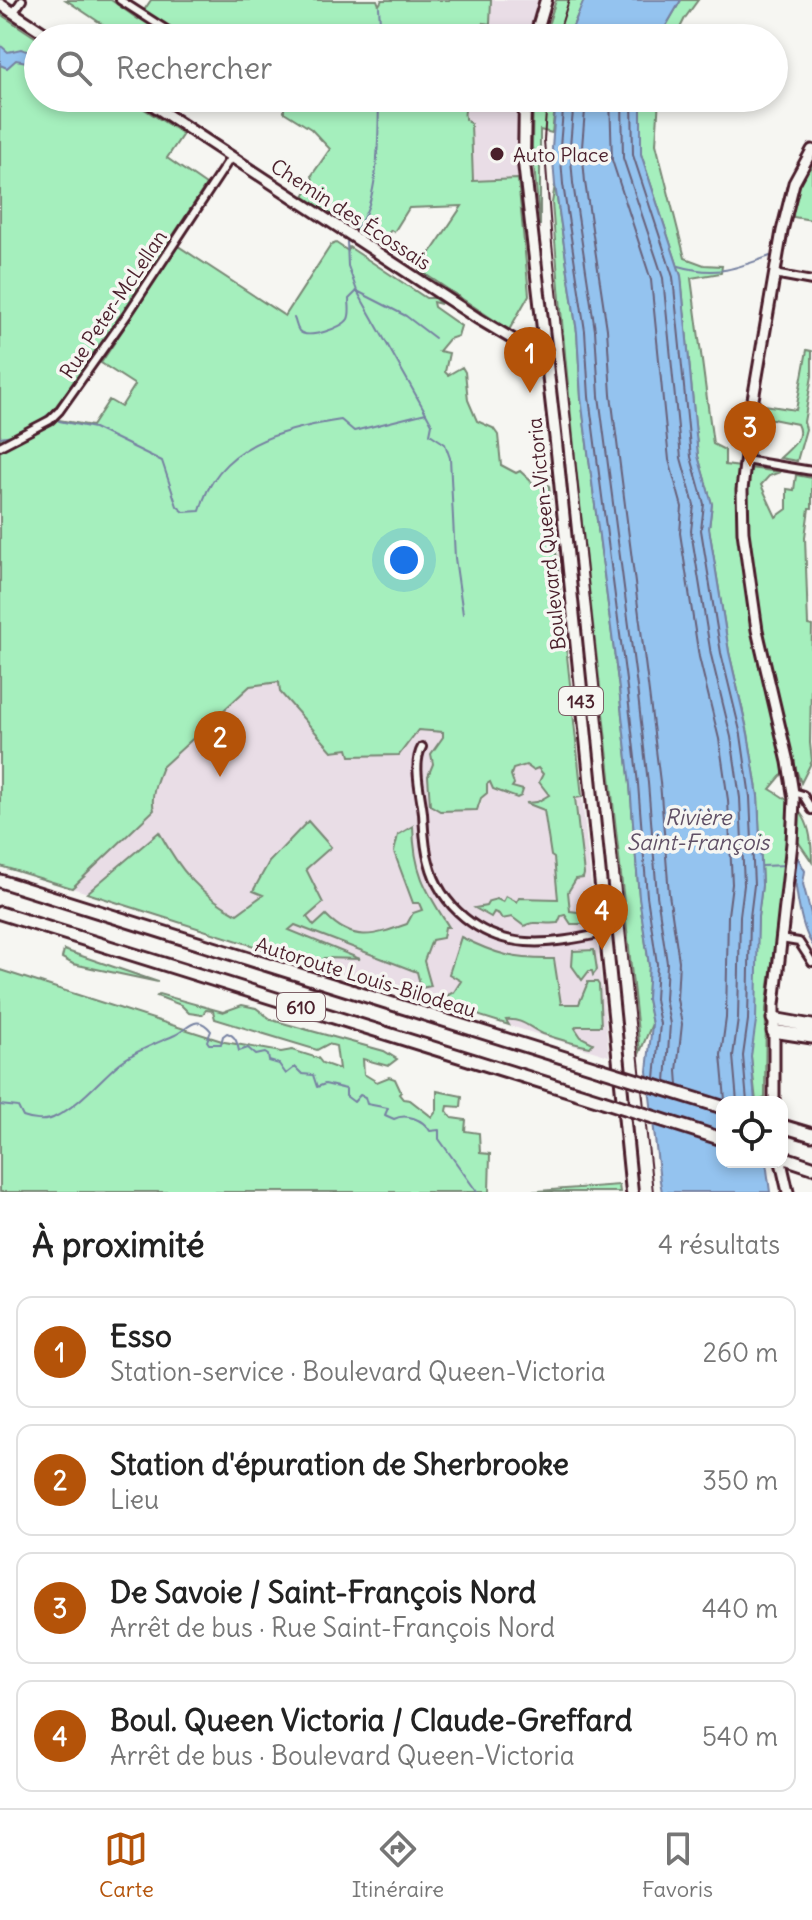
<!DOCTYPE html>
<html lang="fr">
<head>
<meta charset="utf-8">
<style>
  body { margin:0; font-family:Delius,sans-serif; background:#f2f2f2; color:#222 }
  .controls { position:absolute; right:24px; bottom:24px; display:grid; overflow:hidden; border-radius:16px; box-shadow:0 4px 12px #0003 }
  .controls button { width:72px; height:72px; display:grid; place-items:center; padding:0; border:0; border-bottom:2px solid #e0e0e0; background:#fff; color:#222; font:40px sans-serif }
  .you { position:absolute; left:404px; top:560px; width:28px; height:28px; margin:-20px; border:6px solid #fff; border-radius:50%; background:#1a73e8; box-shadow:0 0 0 12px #1a73e833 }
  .badge { display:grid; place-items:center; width:52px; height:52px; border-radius:50%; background:#b45309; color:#fff; font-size:26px; font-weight:700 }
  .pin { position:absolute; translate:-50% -66px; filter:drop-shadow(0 2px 4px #0008) }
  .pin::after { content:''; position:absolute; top:42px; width:28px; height:24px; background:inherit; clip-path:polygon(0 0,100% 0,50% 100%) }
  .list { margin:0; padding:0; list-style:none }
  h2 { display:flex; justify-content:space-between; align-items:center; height:104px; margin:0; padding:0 32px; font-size:34px }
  h2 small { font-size:26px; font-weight:400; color:#767676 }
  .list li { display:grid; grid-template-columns:52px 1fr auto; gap:24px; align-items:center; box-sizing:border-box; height:112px; margin:0 16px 16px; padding:0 16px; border:2px solid #e0e0e0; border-radius:16px }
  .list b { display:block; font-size:30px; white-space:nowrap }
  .list p { margin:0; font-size:26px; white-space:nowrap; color:#767676 }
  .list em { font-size:26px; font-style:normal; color:#767676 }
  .icon { flex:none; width:44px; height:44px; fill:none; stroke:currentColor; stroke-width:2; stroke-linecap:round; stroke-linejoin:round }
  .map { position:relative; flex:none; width:812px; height:1192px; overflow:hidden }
  .search { position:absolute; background:#fff; box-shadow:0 4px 12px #0003; left:24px; right:24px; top:24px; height:88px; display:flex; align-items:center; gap:20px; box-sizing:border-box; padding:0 28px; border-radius:44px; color:#767676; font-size:30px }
  .sheet { height:616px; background:#fff }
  nav { display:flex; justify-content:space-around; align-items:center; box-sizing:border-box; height:112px; border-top:2px solid #e0e0e0; background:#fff; font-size:22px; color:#767676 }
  nav a { display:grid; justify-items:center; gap:4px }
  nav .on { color:#b45309 }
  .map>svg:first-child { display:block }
  .built { fill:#e9dde6 }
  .green { fill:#a5efbd; stroke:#788774; stroke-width:2 }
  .water { fill:#94c3ef; stroke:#7681a1; stroke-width:2 }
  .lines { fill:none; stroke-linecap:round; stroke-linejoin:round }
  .shore { stroke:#686179; stroke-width:2 }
  .stream { stroke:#7681a1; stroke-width:2 }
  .street-casing { stroke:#4a1f2b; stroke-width:12 }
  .secondary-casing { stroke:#4a1f2b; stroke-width:15 }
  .primary-casing { stroke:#4a1f2b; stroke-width:16 }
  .highway-casing { stroke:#4a1f2b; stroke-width:17 }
  .street { stroke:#f6f6f2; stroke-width:6 }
  .secondary { stroke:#f6f6f2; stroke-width:9 }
  .primary { stroke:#f6f6f2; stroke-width:10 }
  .highway { stroke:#f6f6f2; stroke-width:11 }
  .rail { stroke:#4a1f2b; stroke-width:2 }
  .highway-bridge-casing { stroke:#4a1f2b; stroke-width:17; stroke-linecap:butt }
  .highway-bridge { stroke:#f6f6f2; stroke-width:11 }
  .poi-dot { fill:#4a1f2b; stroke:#f6f6f2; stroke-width:3 }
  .labels { text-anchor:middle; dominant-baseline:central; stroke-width:7; stroke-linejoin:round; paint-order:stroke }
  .shield { fill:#f6f6f2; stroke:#7e6067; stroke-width:2 }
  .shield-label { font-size:18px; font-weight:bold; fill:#4a1f2b }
  .poi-label { font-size:20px; fill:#4a1f2b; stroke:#f6f6f2; text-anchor:start }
  .street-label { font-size:20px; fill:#4a1f2b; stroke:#f6f6f2 }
  .water-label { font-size:22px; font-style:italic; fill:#605066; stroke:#f6f6f2 }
</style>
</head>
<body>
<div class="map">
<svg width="812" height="1192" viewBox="0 0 812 1192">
  <rect width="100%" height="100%" fill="#f6f6f2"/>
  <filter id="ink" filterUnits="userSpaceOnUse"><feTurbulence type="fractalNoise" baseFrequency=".0125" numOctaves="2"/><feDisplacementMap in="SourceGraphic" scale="16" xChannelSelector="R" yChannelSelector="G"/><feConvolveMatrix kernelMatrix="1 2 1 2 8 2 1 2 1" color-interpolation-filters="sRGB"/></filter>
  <g filter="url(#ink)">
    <path class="built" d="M491 0H538L527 38H483V22L489 24 491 20Z
      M469 98H517L518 179 473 182 471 124 465 118 464 109Z
      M279 682 348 749 399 755 418 730 443 732V737L431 758 433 764 429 771 447 811 480 807 487 783 490 782 517 798 521 796 523 789 511 788 513 768 526 765 538 768 543 774 541 777 549 795 537 802 529 803 544 810 551 856 554 857 558 899 503 903 476 909 490 917 493 912 499 914 502 919 512 917 524 926 533 921 542 924 566 915 569 918 585 911H570L567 897 580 830 575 797H582L609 1056 311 965 298 956 292 958 72 888 153 810 152 806 156 782 162 767 250 685Z"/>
    <path class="green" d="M66 0H111L138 19 151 0H377L379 5 382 0H491L490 24 483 23V38H185L179 34 175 38H123Z
      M556 0H584L568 38H544Z
      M681 0H698L685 18 675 38H659Z
      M0 14 38 39V98H127L183 134 167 158 206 185 100 347 50 414 59 420 92 426 109 400 121 407 135 385 101 363 178 246 285 316 331 245 336 243 348 251 349 247 426 298H434L441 304 433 302 434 307 461 326 458 336 449 339 439 351 449 353 445 372 448 375 462 367 465 372 468 400 477 421 493 428 498 435 501 465 516 473 520 471 534 484 543 481 549 486 582 797 575 798 584 874 583 878 576 879 568 892 570 911 587 913 583 924H571L565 915 561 916 558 923C545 925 535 920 524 926L512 917 502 919 499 914 494 912 491 917 475 908 486 906 489 901 497 899 503 902 506 896 517 902 519 898 558 899 554 858 551 856 544 810 526 803 537 802 549 795 539 782 543 774 538 768 533 770 526 765 513 769 511 775 514 784 512 787 523 790 521 796 517 798 493 789 490 782 487 784V793L481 798 477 810 440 811 430 805 428 776 433 764 431 754 443 737V732L418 730 399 755 350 756 348 749 332 751 280 692 279 682 250 686 162 767C157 780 150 796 154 810L72 888 0 866Z
      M284 98H469C467 108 459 116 471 124L473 181 518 179 529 295 509 330 419 270 462 206 409 208 394 232 391 230 385 238 397 246 394 250 372 237 365 240 302 199 313 182 312 175 330 149 311 129 284 112Z
      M533 98H556L552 133 540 130V226L532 146Z
      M641 98H659L656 144 685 258 704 265 722 266 721 273 691 278 713 444 725 450V465L780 472 769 476 761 485 776 517 787 509V489L794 490 796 475 812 478V508H809L805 537 808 625 812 626 810 743 812 761 801 783 789 750 785 771 770 789C805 809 812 823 812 862L799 843 788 841 766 1009 765 1098 756 1102 751 1056 758 917 762 885 758 796 748 733 729 652 709 528 712 504 698 456 681 276 641 154Z
      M812 159V220L793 217 794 198Z
      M555 185 577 332 581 398 619 689 630 785 639 897 649 965 647 999 652 1024 640 1052C611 769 574 486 552 203Z
      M807 350 812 351V376L804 422 806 429 797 461 780 458C790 448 805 439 797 424L762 417 764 405 796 410Z
      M308 821 331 847 306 869 323 903 307 917 314 926 326 915C353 943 373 936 407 924L413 913 422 910 419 903H413L394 852 398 835 413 826C414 873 425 889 449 927H445L443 938 432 940 424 961 431 986 421 988 417 972 295 925 289 930 360 959 324 958 317 965H311L298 956 292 958 87 893 159 832C180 870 198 893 237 914L263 895 253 891 269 862Z
      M461 937C495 954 515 960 554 959L561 1004H579L588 982H597L599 985 601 1026H577L575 1028 581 1037 593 1043 590 1047C574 1044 558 1039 543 1034 530 1028 521 1018 506 1020L509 1025 480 1016 476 1011 446 996 454 992 461 981 449 974Z
      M64 950 158 982 73 964 62 958Z
      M594 950 597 970 593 975 592 971H589L582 980 572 966 573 951Z
      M0 970 225 1042 281 1052 292 1050 318 1058 322 1063 339 1069 336 1046 328 1044 317 1050 215 1019 213 1011 206 1010 202 1015 189 1013 181 1005 157 996 159 994 223 1012 242 1005 256 1008 272 1020 384 1051 397 1059 388 1066 363 1059 364 1074 377 1082 389 1077 395 1079 401 1092 399 1094 403 1099 410 1100 432 1117 437 1110V1091L462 1096 461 1107 448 1106 447 1111 452 1118 466 1120 465 1131 479 1133 480 1153 490 1154 489 1192H0Z
      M619 1185 620 1192H524Z"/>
    <path class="water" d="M584 0H681L659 38H568Z
      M0 45 8 52 21 49 38 55V64L16 60 7 68 0 65Z
      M556 98H641V154L681 276 698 456 712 504 709 528 729 652 748 734 758 796 762 885 758 917 756 1021 751 1056 755 1102H722V1162H766L770 1192H662L660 1181 647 1071 652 1024 647 999 649 965 639 897 630 785 619 689 581 398 577 332 555 185 552 148Z
      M795 858H798L805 871 803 884 811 914 812 944C800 927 793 878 795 858Z"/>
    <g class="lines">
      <path class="shore" d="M564 98 560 147 563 184 585 331 589 397 627 688 638 784 647 896 657 964 655 999 660 1024 655 1078
        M574 98 570 147 573 183 595 330 599 396 637 687 648 783 657 895 667 963 665 999 670 1024 666 1082
        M586 98 582 147 585 182 607 329 611 395 648 685 660 782 669 894 679 961 677 999 682 1024 677 1071 678 1085
        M610 98 612 160 651 280 669 460 682 507 680 533 699 657 719 739 728 800 732 884 728 915 726 1018 721 1055 725 1100
        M622 98 623 158 663 278 681 458 694 505 691 531 711 655 731 737 740 798 744 885 740 916 738 1019 733 1056 737 1102
        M632 98 633 155 673 277 691 457 704 504 701 530 721 653 741 735 750 797 754 885 750 917 748 1020 743 1056 747 1102"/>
      <path class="stream" d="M379 7 381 38
        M352 231C381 211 378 131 379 98
        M679 266C716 277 734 269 770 256
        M294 318C296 322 296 327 299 331 307 340 343 328 348 319 351 313 349 304 349 299L357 291 406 316 435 338
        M426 413 432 424 430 434 445 444 450 458 455 558 463 614
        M59 421 94 428 162 461 177 506 184 512 200 511C217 445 282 429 341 420L354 431 426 413 357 291 348 266 347 242
        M34 425 49 414
        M0 437 13 435 25 430
        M762 866 787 865
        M0 1105 18 1107 23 1117C31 1120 45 1122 53 1118 77 1107 96 1084 115 1067 132 1052 155 1044 175 1035 189 1028 197 1013 211 1031L207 1041 209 1044H221L223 1036 227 1033C236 1036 237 1042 239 1051L248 1048 256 1055 265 1053 268 1055 269 1061 279 1064 286 1074 295 1067 302 1074 313 1075 317 1087 325 1084 346 1089V1096L354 1102 360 1095 365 1097 367 1104 388 1108 385 1115 394 1119C406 1113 423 1119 430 1131L439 1130V1139L477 1192"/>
      <g class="street-casing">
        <path id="street" d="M120 0 179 38
          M14 12 22 0
          M774 274 812 281
          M0 446 50 420 59 411 127 315 231 157
          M745 460 812 471
          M422 747C412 764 421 794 423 813 424 829 424 846 429 862 440 906 480 939 526 942 551 944 580 938 604 933
          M793 792 803 795 812 810
          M781 939 799 942 812 962"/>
      </g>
      <g class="secondary-casing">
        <path id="secondary" d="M0 4 52 38
          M142 98 477 318 514 340 546 350
          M774 1102V1005L792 843 794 799 788 762 757 630 743 532 742 490 751 411 782 231 794 183 812 150
          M781 1162 788 1192"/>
      </g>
      <g class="primary-casing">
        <path id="primary" d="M535 38 546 0
          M525 98 524 163 556 442 632 1192"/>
      </g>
      <g class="highway-casing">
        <path id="highway" d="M0 881 600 1069
          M0 913 603 1101
          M773 1019 812 1026
          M773 1031 812 1037
          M782 1126 812 1135
          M782 1157 812 1167"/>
      </g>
      <use href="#street" class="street"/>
      <use href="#secondary" class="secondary"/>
      <use href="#primary" class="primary"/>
      <use href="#highway" class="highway"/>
      <path class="rail" d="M557 38 569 0
        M547 98 544 140 552 244 653 1192"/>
      <g class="highway-bridge-casing">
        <path id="highway-bridge" d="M600 1069 722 1107
          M603 1101 722 1139"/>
      </g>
      <use href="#highway-bridge" class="highway-bridge"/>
    </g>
  </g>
  <circle class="poi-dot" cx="497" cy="154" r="8"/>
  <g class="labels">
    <g class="shield">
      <rect x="559" y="687" width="44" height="28" rx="6"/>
      <rect x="277" y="993" width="48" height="28" rx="6"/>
    </g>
    <g class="shield-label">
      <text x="581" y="701">143</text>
      <text x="301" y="1007">610</text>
    </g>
    <g class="poi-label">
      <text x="513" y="154">Auto Place</text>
    </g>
    <g class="street-label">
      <text transform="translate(351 214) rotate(33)">Chemin des Écossais</text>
      <text transform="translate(113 304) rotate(-56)">Rue Peter-McLellan</text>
      <text transform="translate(546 534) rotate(-96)">Boulevard Queen-Victoria</text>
      <text transform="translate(366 977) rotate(17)">Autoroute Louis-Bilodeau</text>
    </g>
    <g class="water-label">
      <text x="698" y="817">Rivière<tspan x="698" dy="25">Saint-François</tspan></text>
    </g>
  </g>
</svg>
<div class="controls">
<button><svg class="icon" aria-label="locate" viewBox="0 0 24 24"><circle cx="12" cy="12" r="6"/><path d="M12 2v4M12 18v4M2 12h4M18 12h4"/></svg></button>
</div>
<div class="you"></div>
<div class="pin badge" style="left:530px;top:393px">1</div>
<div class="pin badge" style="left:220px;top:777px">2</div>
<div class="pin badge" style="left:750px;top:467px">3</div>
<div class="pin badge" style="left:602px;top:950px">4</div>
<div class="search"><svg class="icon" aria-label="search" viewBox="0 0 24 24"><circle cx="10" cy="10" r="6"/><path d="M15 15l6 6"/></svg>Rechercher</div>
</div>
<section class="sheet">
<h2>À proximité<small>4 résultats</small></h2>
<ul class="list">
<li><span class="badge">1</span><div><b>Esso</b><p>Station-service · Boulevard Queen-Victoria</p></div><em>260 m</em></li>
<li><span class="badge">2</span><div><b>Station d'épuration de Sherbrooke</b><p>Lieu</p></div><em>350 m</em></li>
<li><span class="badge">3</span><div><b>De Savoie / Saint-François Nord</b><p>Arrêt de bus · Rue Saint-François Nord</p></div><em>440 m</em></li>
<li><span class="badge">4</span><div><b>Boul. Queen Victoria / Claude-Greffard</b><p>Arrêt de bus · Boulevard Queen-Victoria</p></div><em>540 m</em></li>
</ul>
</section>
<nav>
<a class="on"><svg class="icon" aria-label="map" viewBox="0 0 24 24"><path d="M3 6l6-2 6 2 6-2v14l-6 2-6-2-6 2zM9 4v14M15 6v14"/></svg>Carte</a>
<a><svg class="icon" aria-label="directions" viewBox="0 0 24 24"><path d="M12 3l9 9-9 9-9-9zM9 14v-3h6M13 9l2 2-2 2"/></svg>Itinéraire</a>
<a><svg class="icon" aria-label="saved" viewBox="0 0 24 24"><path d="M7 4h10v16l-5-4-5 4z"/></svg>Favoris</a>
</nav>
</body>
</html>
